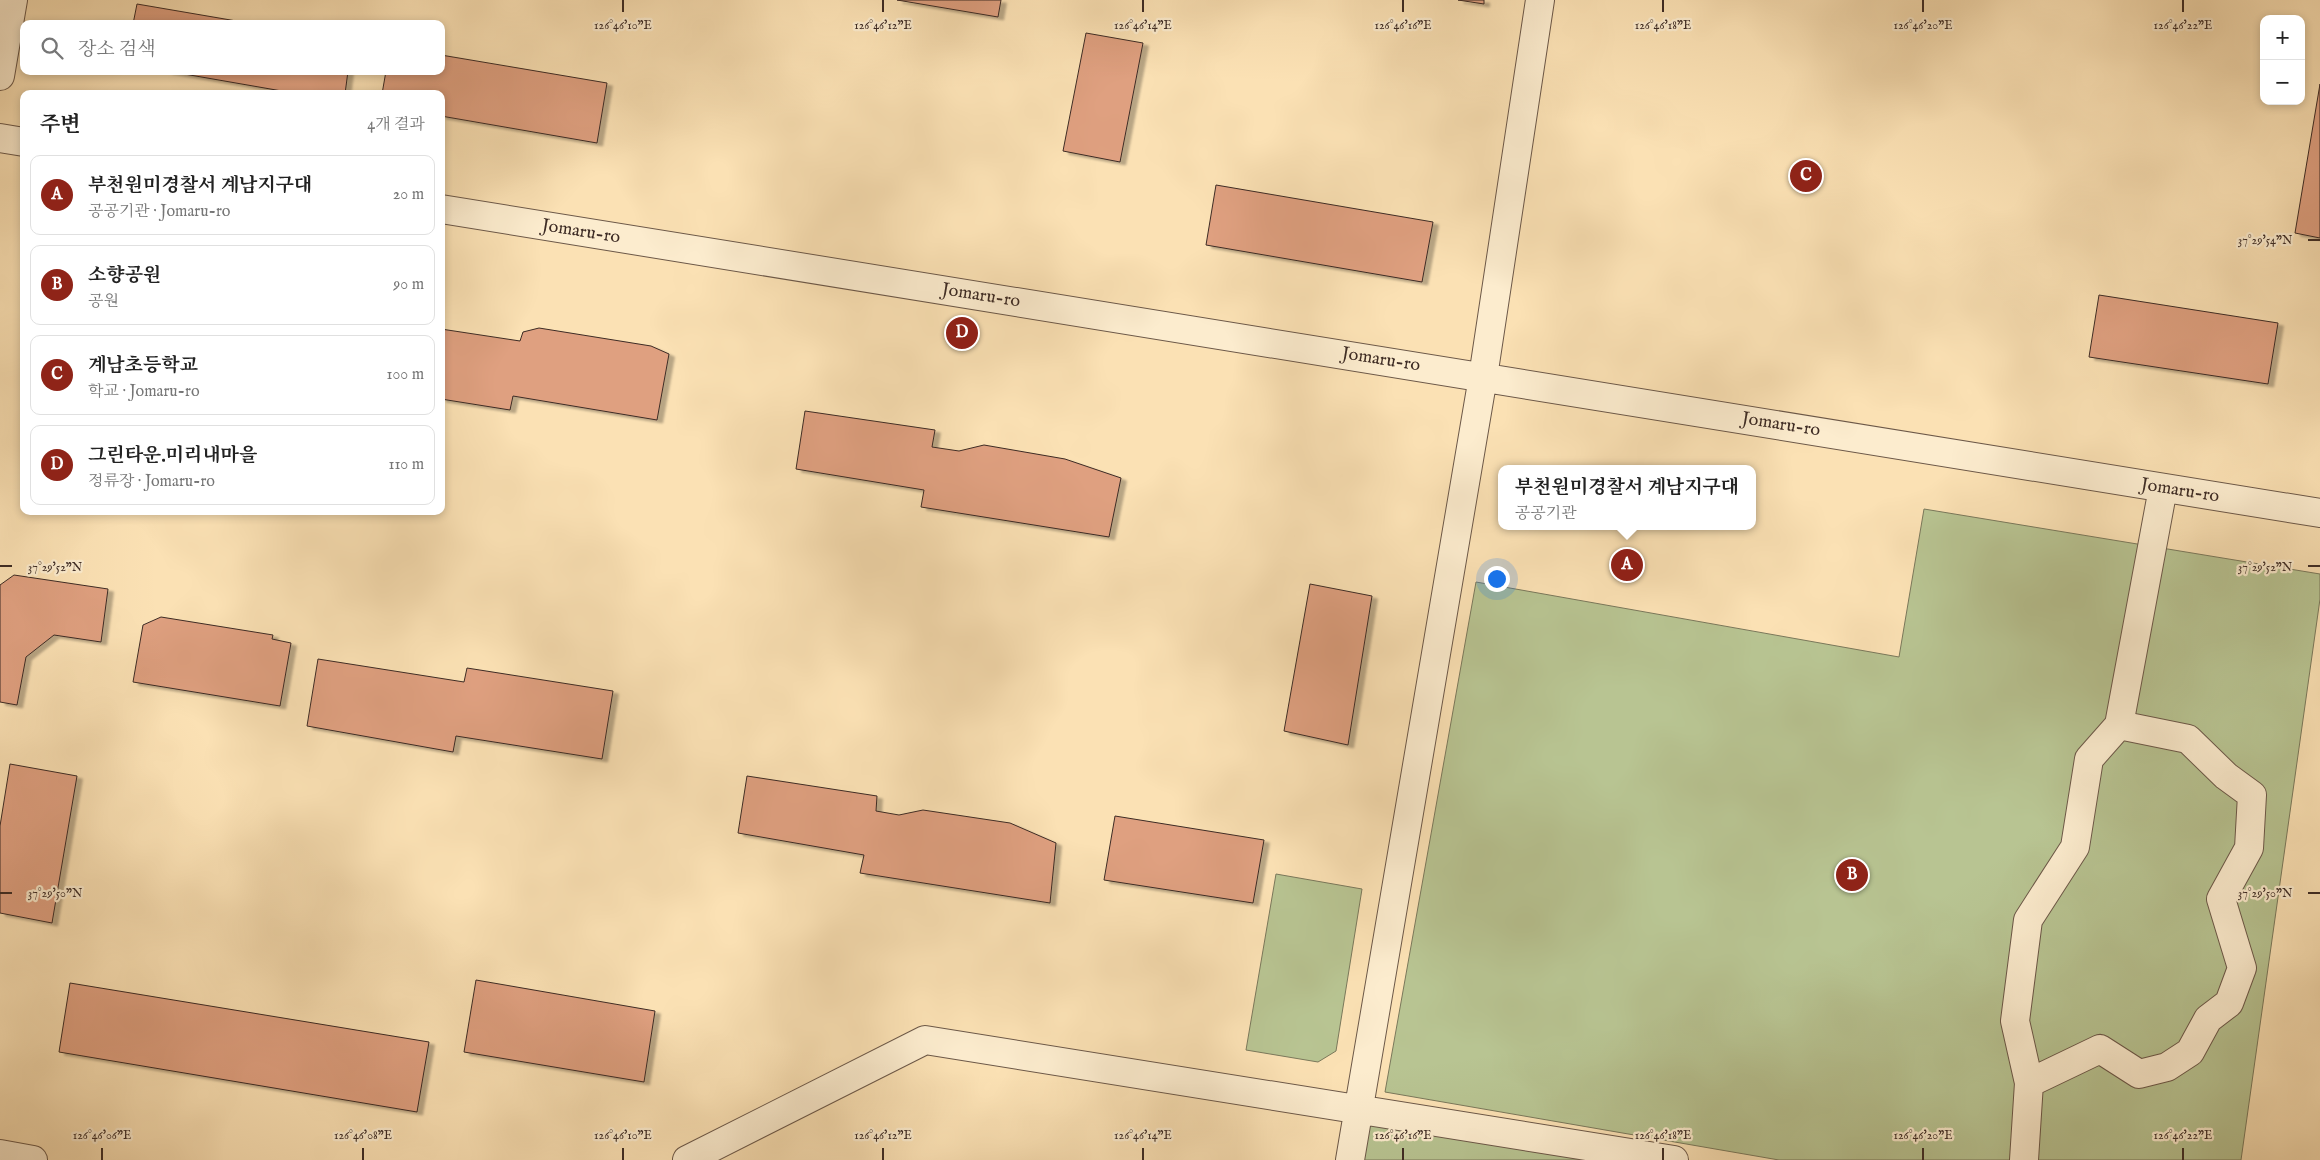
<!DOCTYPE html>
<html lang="ko">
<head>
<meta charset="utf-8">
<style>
  body { margin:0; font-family:"IM FELL English","Noto Serif KR",serif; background:#f6f6f6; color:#222 }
  .controls { position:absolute; right:15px; top:15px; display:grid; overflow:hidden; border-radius:10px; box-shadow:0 2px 8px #0003 }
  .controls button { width:45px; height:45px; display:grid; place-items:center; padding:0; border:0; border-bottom:1px solid #e0e0e0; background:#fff; color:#222; font:25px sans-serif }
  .you { position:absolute; left:1496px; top:578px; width:18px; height:18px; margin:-12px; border:4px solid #fff; border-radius:50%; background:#1a73e8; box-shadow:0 0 0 8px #1a73e833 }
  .badge { display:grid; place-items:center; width:32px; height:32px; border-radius:50%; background:#8f2418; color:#fff; font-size:16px; font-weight:700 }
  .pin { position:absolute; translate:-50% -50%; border:2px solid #fff; box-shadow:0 1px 5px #0006 }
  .popup { position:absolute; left:1498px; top:465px; width:258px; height:65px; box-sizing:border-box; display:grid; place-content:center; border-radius:10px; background:#fff; filter:drop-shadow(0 1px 4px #0005); font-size:16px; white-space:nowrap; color:#767676 }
  .popup b { font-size:19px; color:#222 }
  .popup::after { content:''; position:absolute; left:50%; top:100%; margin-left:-10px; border:10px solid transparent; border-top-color:#fff }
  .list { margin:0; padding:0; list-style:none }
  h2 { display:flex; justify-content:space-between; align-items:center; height:65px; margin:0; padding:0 20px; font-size:21px }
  h2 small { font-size:16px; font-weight:400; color:#767676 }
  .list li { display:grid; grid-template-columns:32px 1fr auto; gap:15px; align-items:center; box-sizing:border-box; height:80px; margin:0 10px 10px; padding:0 10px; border:1px solid #e0e0e0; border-radius:10px }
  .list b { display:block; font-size:19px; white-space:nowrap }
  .list p { margin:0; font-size:16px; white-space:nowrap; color:#767676 }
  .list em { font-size:16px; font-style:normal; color:#767676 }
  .icon { flex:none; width:28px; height:28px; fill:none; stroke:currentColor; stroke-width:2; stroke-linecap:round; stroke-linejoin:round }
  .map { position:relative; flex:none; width:2320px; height:1160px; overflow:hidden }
  .search { position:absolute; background:#fff; box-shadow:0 2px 8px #0003; left:20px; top:20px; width:425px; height:55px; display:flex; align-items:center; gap:12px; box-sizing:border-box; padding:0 18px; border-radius:10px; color:#767676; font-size:19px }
  .panel { position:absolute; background:#fff; box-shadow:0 2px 8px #0003; left:20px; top:90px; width:425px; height:425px; border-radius:10px }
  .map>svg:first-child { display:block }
  .green { fill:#b8c492; stroke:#7a785b }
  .building { fill:#dfa080; stroke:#3d2b24; filter:url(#shadow) }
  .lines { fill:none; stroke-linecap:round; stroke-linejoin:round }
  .minor-casing { stroke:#6c5848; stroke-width:30 }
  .minor { stroke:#fcecce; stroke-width:28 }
  .ticks { fill:none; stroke:#3d2b24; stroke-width:2 }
  .labels { text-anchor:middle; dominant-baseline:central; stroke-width:4.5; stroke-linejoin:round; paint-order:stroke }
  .street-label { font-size:18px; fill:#3d2b24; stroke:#fcecce }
  .ticks-label { font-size:12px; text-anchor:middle; fill:#3d2b24; stroke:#fcecce; stroke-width:4.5; stroke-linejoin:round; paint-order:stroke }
</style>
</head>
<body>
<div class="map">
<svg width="2320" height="1160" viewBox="0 0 2320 1160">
  <defs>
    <filter id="shadow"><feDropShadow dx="5.5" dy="3" stdDeviation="1" flood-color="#0004"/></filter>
  </defs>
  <rect width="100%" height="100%" fill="#fbe1b4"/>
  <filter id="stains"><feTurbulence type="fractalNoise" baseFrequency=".004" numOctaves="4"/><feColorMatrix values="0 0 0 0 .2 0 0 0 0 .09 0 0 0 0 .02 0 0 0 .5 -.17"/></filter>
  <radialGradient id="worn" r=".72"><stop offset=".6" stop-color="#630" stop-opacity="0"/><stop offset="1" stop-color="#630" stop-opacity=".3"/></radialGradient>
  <path class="green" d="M1924 509 2320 574V599L2241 1160H1779L1385 1092 1476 582 1899 657Z
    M1276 874 1362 889 1336 1051 1318 1062 1246 1050Z
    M1368 1121 1610 1160H1361Z"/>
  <path class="building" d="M897 0H1001L998 17Z
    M1458 0H1484V4Z
    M137 4 254 24H133Z
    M1086 33 1143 43 1120 162 1063 151Z
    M441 55 607 83 597 143 441 116V94H382L386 71H441Z
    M167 71H348L345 94H299Z
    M2320 84V238L2295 233Z
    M1216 185 1433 222 1422 282 1206 245Z
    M2099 295 2278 323 2268 384 2089 357Z
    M539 328 651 346 669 354 657 420 513 396 510 410 441 399V329L520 341 523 332Z
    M805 411 935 430 932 447 959 451 984 445 1065 459 1121 478 1109 537 921 507 924 490 796 469Z
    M14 575 108 589 101 642 54 635 26 657 17 705 0 702V585Z
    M1310 584 1372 596 1348 745 1284 731Z
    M161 617 273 635 272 639 291 643 280 706 133 682 143 625Z
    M318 659 464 682 467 668 613 691 602 759 456 736 453 752 307 726Z
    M10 764 77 776 52 923 0 913V826Z
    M747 776 877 796 876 811 899 815 923 810 1010 823 1056 843 1050 903 860 873 864 855 738 833Z
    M1115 816 1264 840 1253 903 1104 880Z
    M476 980 655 1011 644 1082 464 1052Z
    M70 983 429 1042 417 1112 59 1052Z"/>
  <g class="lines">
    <g class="minor-casing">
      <path id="minor" d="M0 76 13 0
        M0 138 24 142
        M441 209 2320 513
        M2029 1083 2100 1049 2139 1074 2167 1067 2190 1052 2208 1019 2229 1003 2242 968 2221 899 2249 848 2252 795 2226 776 2188 739 2119 725
        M0 1154 33 1160
        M687 1160 925 1040 1674 1160
        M1350 1160 1483 377 1540 0
        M2024 1160 2029 1083 2015 1021 2028 920 2075 847 2089 759 2119 725 2163 488"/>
    </g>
    <use href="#minor" class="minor"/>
  </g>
  <path class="ticks" d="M623 0V12M883 0V12M1143 0V12M1403 0V12M1663 0V12M1923 0V12M2183 0V12M2308 240H2320M0 566H12M2308 566H2320M0 893H12M2308 893H2320M102 1148V1160M363 1148V1160M623 1148V1160M883 1148V1160M1143 1148V1160M1403 1148V1160M1663 1148V1160M1923 1148V1160M2183 1148V1160"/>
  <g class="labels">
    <g class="street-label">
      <text transform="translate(581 232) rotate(9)">Jomaru-ro</text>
      <text transform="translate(981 296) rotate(9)">Jomaru-ro</text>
      <text transform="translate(1381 360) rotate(9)">Jomaru-ro</text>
      <text transform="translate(1781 425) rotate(9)">Jomaru-ro</text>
      <text transform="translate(2180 491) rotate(9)">Jomaru-ro</text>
    </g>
  </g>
  <g class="ticks-label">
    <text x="623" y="29">126°46'10"E</text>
    <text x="883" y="29">126°46'12"E</text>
    <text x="1143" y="29">126°46'14"E</text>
    <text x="1403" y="29">126°46'16"E</text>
    <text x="1663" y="29">126°46'18"E</text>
    <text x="1923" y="29">126°46'20"E</text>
    <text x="2183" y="29">126°46'22"E</text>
    <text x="2265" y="244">37°29'54"N</text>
    <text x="55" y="571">37°29'52"N</text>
    <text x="2265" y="571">37°29'52"N</text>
    <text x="55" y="897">37°29'50"N</text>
    <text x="2265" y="897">37°29'50"N</text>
    <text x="102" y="1139">126°46'06"E</text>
    <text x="363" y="1139">126°46'08"E</text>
    <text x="623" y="1139">126°46'10"E</text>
    <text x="883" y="1139">126°46'12"E</text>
    <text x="1143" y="1139">126°46'14"E</text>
    <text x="1403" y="1139">126°46'16"E</text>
    <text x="1663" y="1139">126°46'18"E</text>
    <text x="1923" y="1139">126°46'20"E</text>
    <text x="2183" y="1139">126°46'22"E</text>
  </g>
  <rect width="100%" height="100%" filter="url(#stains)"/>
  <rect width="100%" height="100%" fill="url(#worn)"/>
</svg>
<div class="controls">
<button>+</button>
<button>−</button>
</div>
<div class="you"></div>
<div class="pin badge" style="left:1627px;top:565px">A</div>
<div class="popup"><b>부천원미경찰서 계남지구대</b>공공기관</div>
<div class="pin badge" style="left:1852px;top:875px">B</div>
<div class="pin badge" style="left:1806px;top:176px">C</div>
<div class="pin badge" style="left:962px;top:333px">D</div>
<div class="search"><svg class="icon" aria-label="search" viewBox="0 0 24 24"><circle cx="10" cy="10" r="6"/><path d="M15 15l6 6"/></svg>장소 검색</div>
<section class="panel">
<h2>주변<small>4개 결과</small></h2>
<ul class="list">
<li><span class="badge">A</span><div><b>부천원미경찰서 계남지구대</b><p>공공기관 · Jomaru-ro</p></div><em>20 m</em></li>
<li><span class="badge">B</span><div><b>소향공원</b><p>공원</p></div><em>90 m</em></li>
<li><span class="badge">C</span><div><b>계남초등학교</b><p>학교 · Jomaru-ro</p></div><em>100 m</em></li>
<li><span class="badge">D</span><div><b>그린타운.미리내마을</b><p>정류장 · Jomaru-ro</p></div><em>110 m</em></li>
</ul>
</section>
</div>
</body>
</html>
